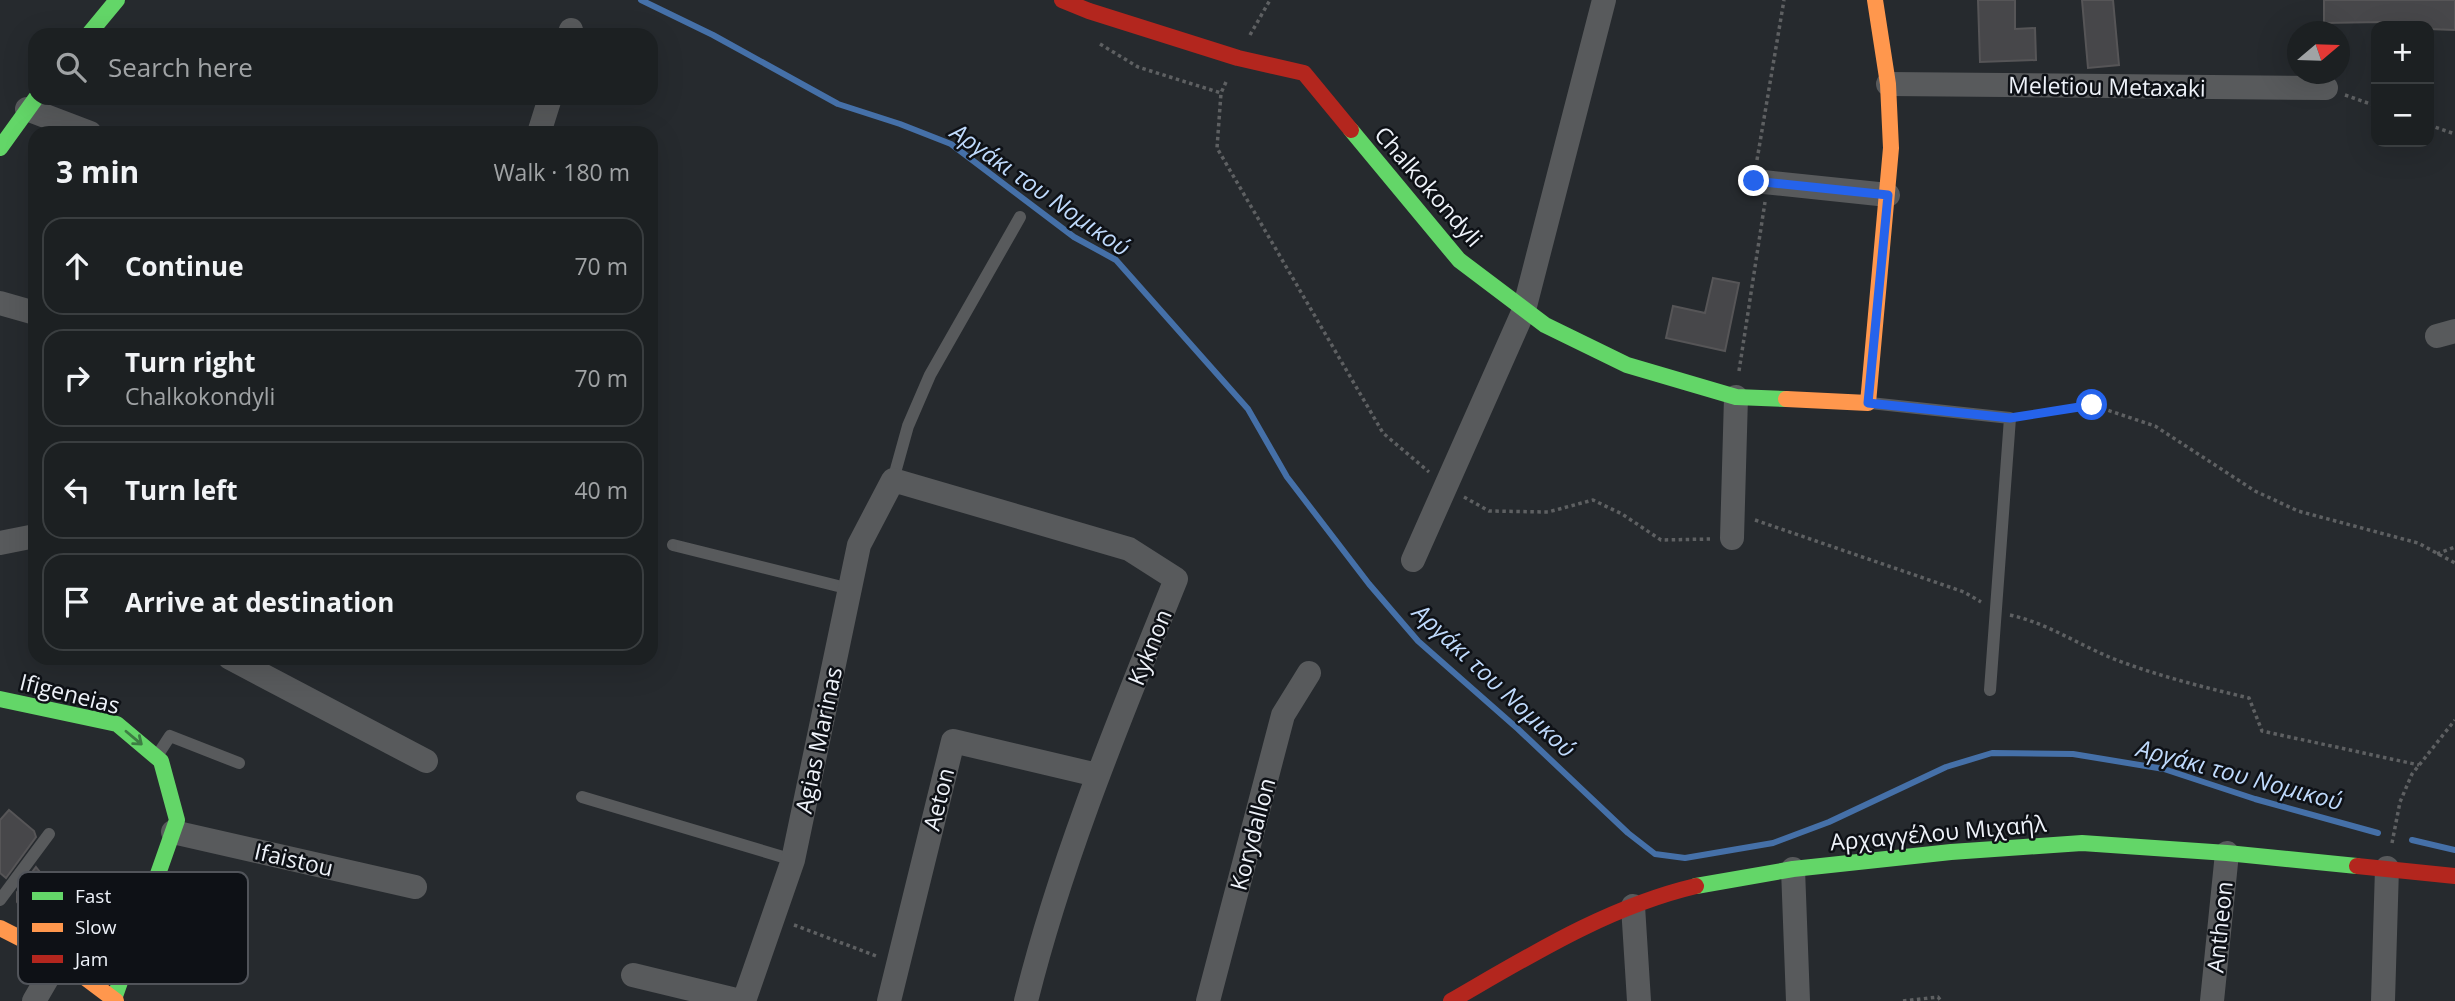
<!DOCTYPE html>
<html lang="en">
<head>
<meta charset="utf-8">
<style>
  body { margin:0; font-family:"Open Sans",sans-serif; background:#292d2f; color:#f1f3f6 }
  .controls { position:absolute; right:21px; top:21px; display:grid; overflow:hidden; border-radius:14px; box-shadow:0 7px 28px #0002 }
  .controls button { width:63px; height:63px; display:grid; place-items:center; padding:0; border:0; border-bottom:2px solid #3a3e40; background:#1c2022; color:#f1f3f6; font:35px sans-serif }
  .compass { position:absolute; left:2287px; top:21px; width:63px; height:63px; border-radius:50%; background:#1c2022; box-shadow:0 7px 28px #0002; rotate:71deg }
  .stop { position:absolute; width:21px; height:21px; margin:-16px; border:5px solid #2563eb; border-radius:50%; background:#fff }
  .stop.end { background:#2563eb; border-color:#fff; box-shadow:0 2px 7px #0008 }
  .list { margin:0; padding:0; list-style:none }
  h2 { display:flex; justify-content:space-between; align-items:center; height:91px; margin:0; padding:0 28px; font-size:30px }
  h2 small { font-size:23px; font-weight:400; color:#a0a3a5 }
  .list li { display:grid; grid-template-columns:46px 1fr auto; gap:21px; align-items:center; box-sizing:border-box; height:98px; margin:0 14px 14px; padding:0 14px; border:2px solid #3a3e40; border-radius:21px }
  .list b { display:block; font-size:26px; white-space:nowrap }
  .list p { margin:0; font-size:23px; white-space:nowrap; color:#a0a3a5 }
  .list em { font-size:23px; font-style:normal; color:#a0a3a5 }
  .icon { flex:none; width:38px; height:38px; fill:none; stroke:currentColor; stroke-width:2; stroke-linecap:round; stroke-linejoin:round }
  .map { position:relative; flex:none; width:2455px; height:1001px; overflow:hidden }
  .search { position:absolute; background:#1c2022; box-shadow:0 7px 28px #0002; left:28px; top:28px; width:630px; height:77px; display:flex; align-items:center; gap:18px; box-sizing:border-box; padding:0 24px; border-radius:21px; color:#a0a3a5; font-size:26px }
  .panel { position:absolute; background:#1c2022; box-shadow:0 7px 28px #0002; left:28px; top:126px; width:630px; height:539px; border-radius:21px }
  .map>svg:first-child { display:block }
  .lines { fill:none; stroke-linecap:round; stroke-linejoin:round }
  .stream { stroke:#4570a8; stroke-width:6 }
  .building { fill:#47474a; stroke:#565557; stroke-width:2 }
  .path { stroke:#5e6062; stroke-width:3.5; stroke-dasharray:3.5 3.5; stroke-linecap:butt }
  .lane { stroke:#585a5c; stroke-width:12 }
  .street { stroke:#585a5c; stroke-width:24 }
  .fast { stroke:#63d668; stroke-width:16 }
  .slow { stroke:#ff974d; stroke-width:16 }
  .jam { stroke:#b3261e; stroke-width:16 }
  .oneway { stroke:#3d7d43 }
  .route { stroke:#2563eb; stroke-width:9 }
  .labels { text-anchor:middle; dominant-baseline:central; stroke-width:5; stroke-linejoin:round; paint-order:stroke }
  .street-label { font-size:23px; fill:#eef2f9; stroke:#0e1116 }
  .water-label { font-size:24px; font-style:italic; fill:#bfdafc; stroke:#0e1116 }
  .key { fill:#0e1116; stroke:#51545a; stroke-width:2 }
  .key-label { font-size:19px; fill:#eef2f9 }
</style>
</head>
<body>
<div class="map">
<svg width="2455" height="1001" viewBox="0 0 2455 1001">
  <rect width="100%" height="100%" fill="#262a2e"/>
  <g class="lines">
    <path class="stream" d="M641 0 713 35 838 104 900 124 951 144 1074 237 1116 260 1248 409 1287 477 1369 584 1418 641 1518 729 1628 833 1655 854 1685 858 1773 843 1829 822 1946 767 1992 753 2073 754 2164 769 2255 799 2378 833
      M2412 840 2455 850"/>
  </g>
  <path class="building" d="M1978 0H2015V29L2035 28 2036 60 1980 62Z
    M2082 0H2113L2119 65 2088 68Z
    M2324 0H2455V30L2429 29V26H2381V22L2324 23Z
    M1713 278 1739 283 1725 351 1666 338 1673 306 1705 313Z
    M9 810 34 831 36 837 6 878 0 873V820Z
    M36 867 55 891 51 896 70 908 57 928 23 910 17 902V892Z"/>
  <g class="lines">
    <path class="path" d="M1250 35 1270 0
      M1100 44 1138 67 1221 93
      M1226 82 1221 93 1217 148 1383 433 1429 472
      M2345 95 2376 106
      M2429 125 2455 134
      M1757 160 1784 0
      M1739 371 1765 202
      M2026 415 2092 405 2155 426 2255 491 2298 511 2418 543 2455 563
      M1464 497 1489 511 1548 512 1593 500 1622 514 1661 540 1710 539
      M1755 520 1964 592 1981 602
      M2437 554 2455 547
      M2010 615C2047 623 2079 645 2114 659 2158 676 2203 687 2249 698L2262 731 2419 765
      M2392 843 2400 802 2412 774 2455 720
      M794 925 879 957
      M1903 1001 1938 997 1941 1001"/>
    <path class="lane" d="M1870 403 2010 418 1990 690
      M893 480 908 426 930 375 1020 217
      M673 545 850 589
      M157 756 170 736 239 763
      M582 797 793 860
      M0 900 49 834"/>
    <path class="street" d="M569 35 571 30
      M1888 84 2326 88
      M27 109 90 133
      M539 133 550 98
      M1754 181 1888 195
      M0 303 35 313
      M2437 336 2455 331
      M1732 538 1736 397
      M0 543 35 536
      M1413 560 1524 310 1604 0
      M230 658 426 761
      M173 832 415 887
      M1793 869 1798 1001
      M1633 906 1639 1001
      M633 975 740 1001
      M34 1001 59 958
      M744 1001 793 860 859 545 893 480 1129 549 1176 579C1120 718 1062 856 1026 1001
      M889 1001 953 741 1097 775
      M1208 1001 1283 715 1309 673
      M2212 1001 2227 853
      M2383 1001 2387 868"/>
    <path class="fast" d="M88 35 117 0
      M1351 130 1459 260 1545 325 1627 365 1736 397 1786 399
      M0 148 36 98
      M0 699 117 724 161 761 177 820 114 999
      M1696 886 1793 869 1951 852 2082 843 2227 853 2357 866"/>
    <path class="slow" d="M1786 399 1868 403 1891 148 1888 84 1875 0
      M0 928 59 958 116 1001"/>
    <path class="jam" d="M1062 0 1089 11 1238 58 1304 73 1351 130
      M2357 866 2455 876
      M1451 1001C1529 956 1607 907 1696 886"/>
  </g>
  <defs><path id="oneway-shaft" d="M-6 0H5M1.5-3L5.5 0L1.5 3" fill="none" stroke-width="1.6" stroke-linecap="round" stroke-linejoin="round" transform="scale(1.75)"/></defs>
  <use class="oneway" href="#oneway-shaft" transform="translate(134 738) rotate(40)"/>
  <g class="lines">
    <path class="route" d="M1754 181 1888 195 1868 403 2010 418 2092 405"/>
  </g>
  <g class="labels">
    <g class="street-label">
      <text transform="translate(2107 86) rotate(1)">Meletiou Metaxaki</text>
      <text transform="translate(1429 186) rotate(49)">Chalkokondyli</text>
      <text transform="translate(1149 647) rotate(-68)">Kyknon</text>
      <text transform="translate(70 693) rotate(14)">Ifigeneias</text>
      <text transform="translate(818 740) rotate(-78)">Agias Marinas</text>
      <text transform="translate(938 799) rotate(-76)">Aeton</text>
      <text transform="translate(1938 832) rotate(-5)">Αρχαγγέλου Μιχαήλ</text>
      <text transform="translate(1252 834) rotate(-75)">Korydallon</text>
      <text transform="translate(294 859) rotate(13)">Ifaistou</text>
      <text transform="translate(2219 927) rotate(-84)">Antheon</text>
    </g>
    <g class="water-label">
      <text transform="translate(1041 189) rotate(35)">Αργάκι του Νομικού</text>
      <text transform="translate(1495 680) rotate(43)">Αργάκι του Νομικού</text>
      <text transform="translate(2240 774) rotate(15)">Αργάκι του Νομικού</text>
    </g>
  </g>
  <rect x="18" y="872" width="230" height="112" rx="10" class="key"/>
  <rect x="32" y="892" width="31" height="8" fill="#63d668"/>
  <rect x="32" y="923" width="31" height="9" fill="#ff974d"/>
  <rect x="32" y="955" width="31" height="8" fill="#b3261e"/>
  <g class="key-label">
    <text x="75" y="903">Fast</text>
    <text x="75" y="934">Slow</text>
    <text x="75" y="966">Jam</text>
  </g>
</svg>
<div class="controls">
<button>+</button>
<button>−</button>
</div>
<svg class="compass" viewBox="-18 -18 36 36"><path d="M0-13l5 13h-10z" fill="#e53935"/><path d="M0 13l5-13h-10z" fill="#a0a3a5"/></svg>
<div class="stop" style="left:2092px;top:405px"></div>
<div class="stop end" style="left:1754px;top:181px"></div>
<div class="search"><svg class="icon" aria-label="search" viewBox="0 0 24 24"><circle cx="10" cy="10" r="6"/><path d="M15 15l6 6"/></svg>Search here</div>
<section class="panel">
<h2>3 min<small>Walk · 180 m</small></h2>
<ul class="list">
<li><svg class="icon" aria-label="ahead" viewBox="0 0 24 24"><path d="M12 20V5M6 11l6-6 6 6"/></svg><div><b>Continue</b></div><em>70 m</em></li>
<li><svg class="icon" aria-label="right" viewBox="0 0 24 24"><path d="M7 20v-9h11M14 6l5 5-5 5"/></svg><div><b>Turn right</b><p>Chalkokondyli</p></div><em>70 m</em></li>
<li><svg class="icon" aria-label="left" viewBox="0 0 24 24"><path d="M17 20v-9H6M10 6l-5 5 5 5"/></svg><div><b>Turn left</b></div><em>40 m</em></li>
<li><svg class="icon" aria-label="arrive" viewBox="0 0 24 24"><path d="M6 21V4h12l-3 4 3 4H6"/></svg><div><b>Arrive at destination</b></div></li>
</ul>
</section>
</div>
</body>
</html>
